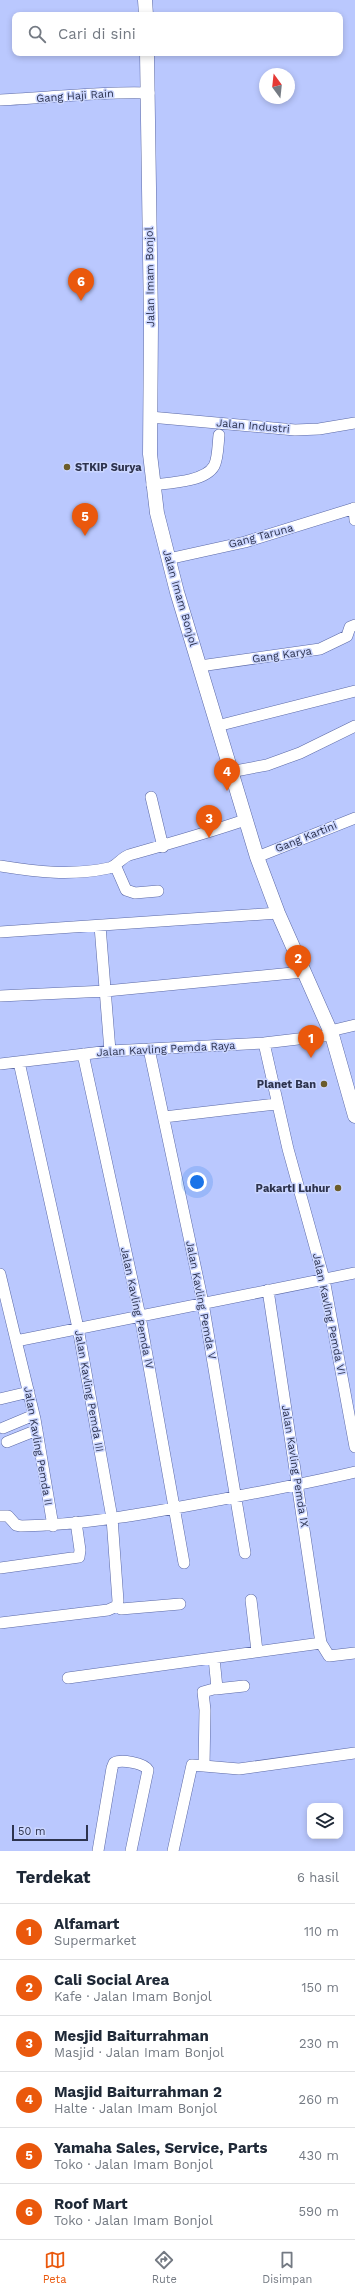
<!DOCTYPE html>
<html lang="id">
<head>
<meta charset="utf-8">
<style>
  body { margin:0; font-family:"Work Sans",sans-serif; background:#f6f6f7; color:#1f2937 }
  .controls { position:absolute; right:12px; bottom:12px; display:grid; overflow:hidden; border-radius:8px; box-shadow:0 2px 6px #0003 }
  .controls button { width:36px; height:36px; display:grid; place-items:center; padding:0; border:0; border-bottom:1px solid #e0e1e3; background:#fff; color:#1f2937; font:20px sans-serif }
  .compass { position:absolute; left:259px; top:68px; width:36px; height:36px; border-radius:50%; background:#fff; box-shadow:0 2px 6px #0003; rotate:345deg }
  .scale { position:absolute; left:12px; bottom:10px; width:76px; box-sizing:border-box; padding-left:4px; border:2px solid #2d334e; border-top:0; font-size:11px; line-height:14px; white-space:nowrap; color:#2d334e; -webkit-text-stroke:3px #cbd6ff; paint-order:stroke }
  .you { position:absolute; left:197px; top:1182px; width:14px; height:14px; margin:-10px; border:3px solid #fff; border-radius:50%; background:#1a73e8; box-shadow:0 0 0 6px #1a73e833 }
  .badge { display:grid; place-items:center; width:26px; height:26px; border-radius:50%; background:#ea580c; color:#fff; font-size:13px; font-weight:700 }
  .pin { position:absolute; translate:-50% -33px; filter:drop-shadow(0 1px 2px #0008) }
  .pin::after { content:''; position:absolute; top:21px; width:14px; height:12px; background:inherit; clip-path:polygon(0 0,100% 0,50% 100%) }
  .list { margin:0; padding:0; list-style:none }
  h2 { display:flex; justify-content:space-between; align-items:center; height:52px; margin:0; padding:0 16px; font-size:17px }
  h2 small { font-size:13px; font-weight:400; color:#747a83 }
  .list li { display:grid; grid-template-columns:26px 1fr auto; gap:12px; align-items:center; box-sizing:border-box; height:56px; padding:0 16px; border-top:1px solid #e0e1e3 }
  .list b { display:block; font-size:15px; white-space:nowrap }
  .list p { margin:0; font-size:13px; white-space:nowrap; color:#747a83 }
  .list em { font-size:13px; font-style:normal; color:#747a83 }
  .icon { flex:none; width:22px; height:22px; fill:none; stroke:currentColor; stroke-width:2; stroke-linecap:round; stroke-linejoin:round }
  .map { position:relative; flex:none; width:355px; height:1851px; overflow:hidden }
  .search { position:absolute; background:#fff; box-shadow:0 2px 6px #0003; left:12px; right:12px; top:12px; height:44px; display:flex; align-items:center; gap:10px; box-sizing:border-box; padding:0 14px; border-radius:8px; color:#747a83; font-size:15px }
  .sheet { height:388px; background:#fff }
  nav { display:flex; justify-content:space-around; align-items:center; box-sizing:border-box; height:56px; border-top:1px solid #e0e1e3; background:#fff; font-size:11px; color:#747a83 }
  nav a { display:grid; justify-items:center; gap:2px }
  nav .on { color:#ea580c }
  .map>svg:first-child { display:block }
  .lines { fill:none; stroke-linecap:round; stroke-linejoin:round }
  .minor-casing { stroke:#5b69a6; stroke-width:12 }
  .major-casing { stroke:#5b69a6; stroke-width:15 }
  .minor { stroke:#fff; stroke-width:11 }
  .major { stroke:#fff; stroke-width:14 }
  .poi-dot { fill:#6b5c2a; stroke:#cbd6ff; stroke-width:1.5 }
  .labels { text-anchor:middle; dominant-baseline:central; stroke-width:3; stroke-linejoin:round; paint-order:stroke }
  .street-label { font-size:11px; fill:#2d334e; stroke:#cbd6ff }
  .poi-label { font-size:11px; font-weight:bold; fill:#2d334e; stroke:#cbd6ff; text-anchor:end }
</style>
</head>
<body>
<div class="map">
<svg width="355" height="1851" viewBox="0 0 355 1851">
  <rect width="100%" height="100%" fill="#bac8fe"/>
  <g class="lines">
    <g class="minor-casing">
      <path id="minor" d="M0 100C50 98 99 91 149 93
        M150 417 295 430 319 429 355 423
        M152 485C168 483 205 482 214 466 218 459 218 444 219 435
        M354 508 355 520
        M168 559 245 542 355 508
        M200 666 320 649 347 636 350 627 355 625
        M217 726 355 691
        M230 772 267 765 300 753 355 726
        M151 797 163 847
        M257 857 355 818
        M115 865 126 890 135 893 158 891
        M0 866C37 872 71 876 109 868 117 866 121 858 129 855 168 844 207 833 245 820
        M100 926 110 1051
        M0 932 278 913
        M0 996 106 991 303 972
        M330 1031 355 1025
        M264 1043 288 1149 324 1279 355 1447
        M149 1049 203 1303 245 1553
        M83 1054 140 1316 184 1563
        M0 1064 110 1051 264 1043 332 1035
        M164 1117 276 1104
        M0 1274 35 1419 53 1526
        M268 1290 321 1643 329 1656 355 1653
        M16 1341 355 1273
        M0 1399 29 1392
        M3 1428 34 1415
        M7 1442 37 1430
        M0 1516H8L16 1525 21 1526C85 1525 149 1513 213 1501 260 1492 308 1483 355 1472
        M0 1568 79 1557 80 1550 76 1522
        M251 1600 257 1651
        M117 1606 121 1609 180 1604
        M0 1623 108 1610 117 1606 118 1601 112 1518 78 1328 19 1062
        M68 1678 321 1643
        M216 1689 244 1686
        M204 1766 205 1710 203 1692 217 1688 214 1658
        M98 1851 112 1768 114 1763C121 1759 144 1763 148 1770L131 1851
        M173 1851 192 1765 239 1769 355 1753"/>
    </g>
    <g class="major-casing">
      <path id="major" d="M145 0 146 15
        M147 53 151 322 150 454 157 513 177 592 257 857 278 913 332 1035 355 1116"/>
    </g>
    <use href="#minor" class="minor"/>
    <use href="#major" class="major"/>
  </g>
  <g class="poi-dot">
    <circle cx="67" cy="467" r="4"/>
    <circle cx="324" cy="1084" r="4"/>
    <circle cx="338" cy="1188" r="4"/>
  </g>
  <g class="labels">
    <g class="street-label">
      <text transform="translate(75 96) rotate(-4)">Gang Haji Rain</text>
      <text transform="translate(150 277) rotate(-91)">Jalan Imam Bonjol</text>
      <text transform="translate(253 426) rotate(5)">Jalan Industri</text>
      <text transform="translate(261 536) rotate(-15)">Gang Taruna</text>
      <text transform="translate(180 598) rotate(74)">Jalan Imam Bonjol</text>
      <text transform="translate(282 655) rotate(-8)">Gang Karya</text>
      <text transform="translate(306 837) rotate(-22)">Gang Kartini</text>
      <text transform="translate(166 1049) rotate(-3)">Jalan Kavling Pemda Raya</text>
      <text transform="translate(201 1300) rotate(79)">Jalan Kavling Pemda V</text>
      <text transform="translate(137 1308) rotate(78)">Jalan Kavling Pemda IV</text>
      <text transform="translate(329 1314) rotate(78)">Jalan Kavling Pemda VI</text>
      <text transform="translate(89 1391) rotate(80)">Jalan Kavling Pemda III</text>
      <text transform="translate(38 1446) rotate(80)">Jalan Kavling Pemda II</text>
      <text transform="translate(295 1466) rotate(81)">Jalan Kavling Pemda IX</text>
    </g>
    <g class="poi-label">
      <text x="75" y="467" text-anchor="start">STKIP Surya</text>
      <text x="316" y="1084">Planet Ban</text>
      <text x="330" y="1188">Pakarti Luhur</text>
    </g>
  </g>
</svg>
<div class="controls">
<button><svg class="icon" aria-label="layers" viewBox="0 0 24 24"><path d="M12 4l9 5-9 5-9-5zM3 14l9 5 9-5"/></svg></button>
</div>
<svg class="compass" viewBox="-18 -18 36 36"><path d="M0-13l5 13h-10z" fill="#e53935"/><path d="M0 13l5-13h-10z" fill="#747a83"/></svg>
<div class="scale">50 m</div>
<div class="you"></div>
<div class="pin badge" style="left:311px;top:1058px">1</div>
<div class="pin badge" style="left:298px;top:978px">2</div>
<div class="pin badge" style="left:209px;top:838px">3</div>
<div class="pin badge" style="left:227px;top:791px">4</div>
<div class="pin badge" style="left:85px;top:536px">5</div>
<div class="pin badge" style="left:81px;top:301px">6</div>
<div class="search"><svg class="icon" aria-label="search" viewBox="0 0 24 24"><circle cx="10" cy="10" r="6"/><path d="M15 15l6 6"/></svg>Cari di sini</div>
</div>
<section class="sheet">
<h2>Terdekat<small>6 hasil</small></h2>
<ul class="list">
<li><span class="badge">1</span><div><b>Alfamart</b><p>Supermarket</p></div><em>110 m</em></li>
<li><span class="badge">2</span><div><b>Cali Social Area</b><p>Kafe · Jalan Imam Bonjol</p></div><em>150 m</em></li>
<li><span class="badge">3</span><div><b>Mesjid Baiturrahman</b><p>Masjid · Jalan Imam Bonjol</p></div><em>230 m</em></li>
<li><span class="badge">4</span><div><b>Masjid Baiturrahman 2</b><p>Halte · Jalan Imam Bonjol</p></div><em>260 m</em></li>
<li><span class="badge">5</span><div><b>Yamaha Sales, Service, Parts</b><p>Toko · Jalan Imam Bonjol</p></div><em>430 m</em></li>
<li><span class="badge">6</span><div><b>Roof Mart</b><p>Toko · Jalan Imam Bonjol</p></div><em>590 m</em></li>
</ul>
</section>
<nav>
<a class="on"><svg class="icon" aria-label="map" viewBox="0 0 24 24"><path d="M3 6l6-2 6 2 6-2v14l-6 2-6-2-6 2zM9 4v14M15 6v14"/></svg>Peta</a>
<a><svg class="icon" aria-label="directions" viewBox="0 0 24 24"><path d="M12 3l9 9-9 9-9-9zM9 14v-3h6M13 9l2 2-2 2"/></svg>Rute</a>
<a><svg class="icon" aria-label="saved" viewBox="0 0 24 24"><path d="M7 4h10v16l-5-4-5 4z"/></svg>Disimpan</a>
</nav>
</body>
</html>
